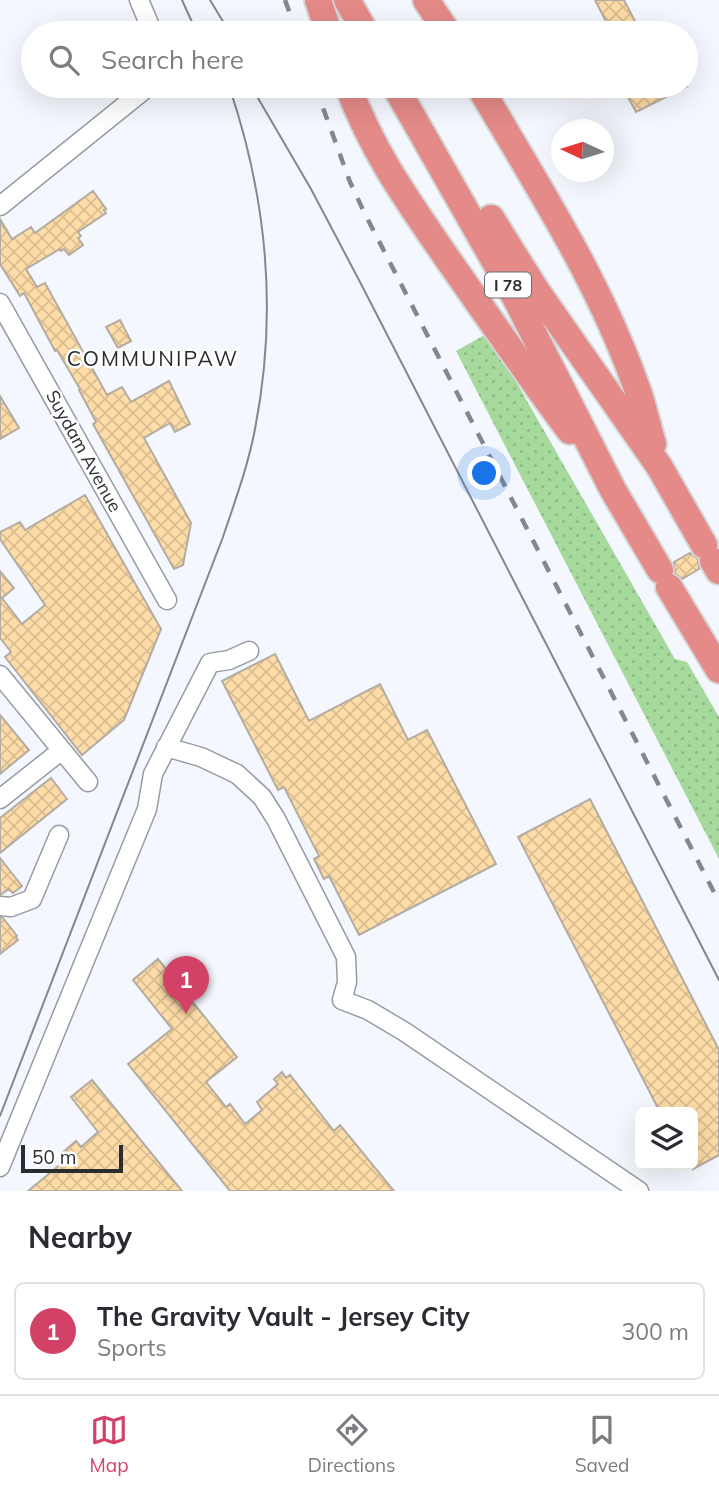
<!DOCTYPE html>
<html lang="en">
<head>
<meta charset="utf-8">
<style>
  body { margin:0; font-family:Mulish,sans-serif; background:#f7f7f7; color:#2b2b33 }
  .controls { position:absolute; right:21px; bottom:21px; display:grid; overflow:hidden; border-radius:10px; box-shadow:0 7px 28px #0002 }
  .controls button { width:63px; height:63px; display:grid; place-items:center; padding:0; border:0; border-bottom:2px solid #e1e1e2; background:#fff; color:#2b2b33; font:35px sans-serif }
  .compass { position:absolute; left:551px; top:119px; width:63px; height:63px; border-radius:50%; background:#fff; box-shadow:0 7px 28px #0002; rotate:274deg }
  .scale { position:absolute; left:21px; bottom:18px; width:102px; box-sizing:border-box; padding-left:7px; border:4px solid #2a2c30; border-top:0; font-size:19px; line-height:24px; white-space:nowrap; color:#2a2c30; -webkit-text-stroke:5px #fff; paint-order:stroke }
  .you { position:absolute; left:485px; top:474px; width:24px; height:24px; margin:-18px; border:5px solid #fff; border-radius:50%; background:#1a73e8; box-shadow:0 0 0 10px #1a73e833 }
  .badge { display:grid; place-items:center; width:46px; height:46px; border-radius:50%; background:#d14266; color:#fff; font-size:23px; font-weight:700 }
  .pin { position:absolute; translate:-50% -58px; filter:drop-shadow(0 2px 4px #0008) }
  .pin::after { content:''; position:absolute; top:37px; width:24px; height:21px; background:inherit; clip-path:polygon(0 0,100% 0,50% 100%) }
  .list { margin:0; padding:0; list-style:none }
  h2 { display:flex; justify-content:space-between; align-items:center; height:91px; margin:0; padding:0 28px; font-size:30px }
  h2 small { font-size:23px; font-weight:400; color:#7c7c81 }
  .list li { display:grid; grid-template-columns:46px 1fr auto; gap:21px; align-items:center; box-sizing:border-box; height:98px; margin:0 14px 14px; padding:0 14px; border:2px solid #e1e1e2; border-radius:10px }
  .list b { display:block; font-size:26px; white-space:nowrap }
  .list p { margin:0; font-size:23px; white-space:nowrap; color:#7c7c81 }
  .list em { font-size:23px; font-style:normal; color:#7c7c81 }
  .icon { flex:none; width:38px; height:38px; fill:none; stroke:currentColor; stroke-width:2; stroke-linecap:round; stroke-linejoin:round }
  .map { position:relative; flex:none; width:719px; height:1191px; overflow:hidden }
  .search { position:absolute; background:#fff; box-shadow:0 7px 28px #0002; left:21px; right:21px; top:21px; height:77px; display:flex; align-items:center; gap:18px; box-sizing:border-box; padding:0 24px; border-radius:38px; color:#7c7c81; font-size:26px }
  .sheet { height:203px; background:#fff }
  nav { display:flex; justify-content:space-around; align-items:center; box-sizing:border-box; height:98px; border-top:2px solid #e1e1e2; background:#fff; font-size:19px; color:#7c7c81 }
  nav a { display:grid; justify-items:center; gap:4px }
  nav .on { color:#d14266 }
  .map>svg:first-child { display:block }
  .grass { fill:url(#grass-dots) }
  .building { fill:url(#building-cross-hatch); stroke:#b3aca3; stroke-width:2 }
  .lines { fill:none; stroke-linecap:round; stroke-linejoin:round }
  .minor-casing { stroke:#969ba5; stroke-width:21 }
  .highway-casing { stroke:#d4d5d6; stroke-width:30 }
  .minor { stroke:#fff; stroke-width:18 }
  .highway { stroke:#e48a88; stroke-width:26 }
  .tram { stroke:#85878c; stroke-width:2 }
  .rail { stroke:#85878c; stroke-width:4.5; stroke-dasharray:12 12; stroke-linecap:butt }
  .labels { text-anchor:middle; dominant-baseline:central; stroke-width:5; stroke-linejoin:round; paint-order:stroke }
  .shield { fill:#fff; stroke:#6a6b6e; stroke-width:2 }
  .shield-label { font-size:16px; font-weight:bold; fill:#2a2c30 }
  .street-label { font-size:18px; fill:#2a2c30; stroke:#fff }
  .quarter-label { font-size:21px; letter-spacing:2px; fill:#2a2c30; stroke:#fff }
</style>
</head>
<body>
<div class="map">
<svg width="719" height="1191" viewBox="0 0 719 1191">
  <defs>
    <pattern id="grass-dots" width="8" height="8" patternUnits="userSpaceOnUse" patternTransform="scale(1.75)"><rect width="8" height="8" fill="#a6da9d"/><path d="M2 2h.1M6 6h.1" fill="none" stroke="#8fbb88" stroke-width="1.8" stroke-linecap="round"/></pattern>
    <pattern id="building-cross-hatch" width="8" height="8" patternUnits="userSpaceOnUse" patternTransform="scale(1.75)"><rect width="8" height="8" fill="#fedca7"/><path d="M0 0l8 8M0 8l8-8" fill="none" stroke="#dabd90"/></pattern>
  </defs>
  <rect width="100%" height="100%" fill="#f4f7fd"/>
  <path class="grass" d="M488 333 675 659 687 662 719 717V859L456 351Z"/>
  <path class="building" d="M595 0H624L641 33H612Z
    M622 86H688L636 112Z
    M93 191 106 209 104 210 106 213 78 232 81 236 78 238 83 245 69 255 64 249 61 251 60 249 26 269 37 287 45 283 107 395 122 387 131 402 169 381 190 424 175 432 170 423 144 438 191 523 183 565 174 569 93 424 96 422 79 390 80 389 57 350 55 351 24 293 20 296 0 264V219L12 239 31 227 35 233Z
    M120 320 131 341 118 348 106 327Z
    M0 396 19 428 0 439Z
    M85 495 161 629 124 720 82 755 5 657 11 652 0 638V571L14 588 2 598 22 624 45 605 0 539V532L20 522 25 530Z
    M690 553 698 559 699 569 682 579 675 573 674 562Z
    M275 654 309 721 380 684 408 740 427 730 496 864 359 935 329 876 324 879 314 859 319 856 284 787 278 790 222 681Z
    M0 715 29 750 0 774Z
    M51 778 67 799 0 853V818Z
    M590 799 719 1050V1155L693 1169V1112H660L518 837Z
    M0 858 22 886 13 893 9 889 0 895Z
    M0 917 3 918 17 936 16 937 18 940 0 954Z
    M158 959 237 1057 206 1082 226 1107 230 1104 245 1124 262 1110 257 1102 278 1084 274 1079 282 1072 286 1078 290 1075 334 1131 340 1125 394 1191H230L128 1064 172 1029 133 980Z
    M92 1080 182 1191H28L68 1158 63 1152 76 1141 81 1147 98 1132 71 1097Z"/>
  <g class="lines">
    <g class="minor-casing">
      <path id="minor" d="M139 0 153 33
        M0 206 149 86
        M0 303 167 600
        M0 675 88 782
        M166 747 201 757 237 774 262 797 276 819 346 957 347 982 342 1000 368 1010 405 1032 639 1191
        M0 799 62 750
        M0 906 11 907 32 899 59 835
        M0 1167 147 809 153 774 210 663 229 660 249 651"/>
    </g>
    <g class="highway-casing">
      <path id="highway" d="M318 0 329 33
        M347 0 366 33
        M426 0 448 33
        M348 86C374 155 408 201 449 261 489 318 528 375 570 431
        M395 86 515 297 613 490 660 570
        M479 86C535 182 597 277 635 383 643 403 647 424 653 444
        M491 218 536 290 659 466 704 545
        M713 561 719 571
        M669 587 719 670"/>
    </g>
    <use href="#minor" class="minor"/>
    <use href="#highway" class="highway"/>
    <path class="tram" d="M182 0 197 33
      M210 0 230 33
      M251 86 311 189 360 282 719 980
      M0 1116 223 537C235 501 248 466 255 429 278 312 267 198 229 86"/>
    <path class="rail" d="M285 0 297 33
      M315 86 350 182 365 214 719 902"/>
  </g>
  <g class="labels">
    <rect class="shield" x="485" y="272.5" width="46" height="25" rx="5"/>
    <g class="shield-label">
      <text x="508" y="285">I 78</text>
    </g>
    <g class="street-label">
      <text transform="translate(84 451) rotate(61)">Suydam Avenue</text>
    </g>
    <g class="quarter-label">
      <text x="153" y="358">COMMUNIPAW</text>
    </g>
  </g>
</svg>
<div class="controls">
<button><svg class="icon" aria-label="layers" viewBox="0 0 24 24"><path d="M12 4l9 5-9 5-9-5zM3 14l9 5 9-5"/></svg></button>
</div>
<svg class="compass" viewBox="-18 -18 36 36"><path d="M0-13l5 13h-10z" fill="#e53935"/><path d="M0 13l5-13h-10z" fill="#7c7c81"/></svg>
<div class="scale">50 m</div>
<div class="you"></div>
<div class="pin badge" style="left:186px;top:1014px">1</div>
<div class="search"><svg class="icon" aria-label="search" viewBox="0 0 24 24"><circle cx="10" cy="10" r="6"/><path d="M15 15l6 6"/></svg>Search here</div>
</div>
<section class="sheet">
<h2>Nearby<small></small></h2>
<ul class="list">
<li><span class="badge">1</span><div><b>The Gravity Vault - Jersey City</b><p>Sports</p></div><em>300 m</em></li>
</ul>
</section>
<nav>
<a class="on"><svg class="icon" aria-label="map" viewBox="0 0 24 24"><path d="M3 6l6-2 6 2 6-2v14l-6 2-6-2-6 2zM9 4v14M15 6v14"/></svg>Map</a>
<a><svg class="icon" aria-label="directions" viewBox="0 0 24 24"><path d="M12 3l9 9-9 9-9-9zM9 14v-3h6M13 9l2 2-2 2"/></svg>Directions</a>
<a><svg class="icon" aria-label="saved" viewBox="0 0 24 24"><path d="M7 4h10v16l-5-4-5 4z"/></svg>Saved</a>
</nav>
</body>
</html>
